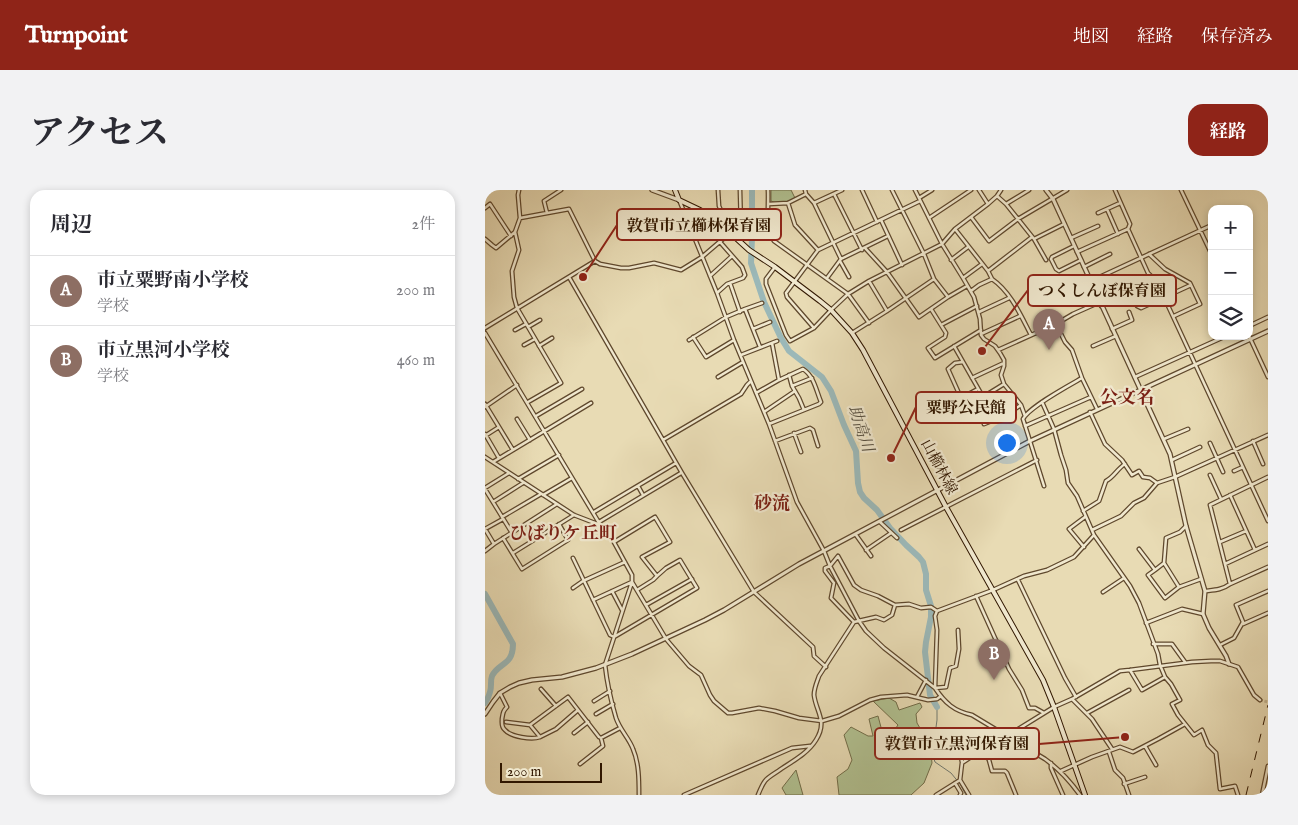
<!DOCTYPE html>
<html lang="ja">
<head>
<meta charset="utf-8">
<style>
  body { margin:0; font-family:"IM FELL English","Noto Serif JP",serif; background:#f2f2f3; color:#2b2b33 }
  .controls { position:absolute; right:15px; top:15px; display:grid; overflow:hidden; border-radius:10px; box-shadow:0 2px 8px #0003 }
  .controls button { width:45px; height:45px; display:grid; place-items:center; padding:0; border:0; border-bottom:1px solid #e1e1e2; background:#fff; color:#2b2b33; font:25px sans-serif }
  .scale { position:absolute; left:15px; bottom:12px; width:102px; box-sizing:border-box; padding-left:5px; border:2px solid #311700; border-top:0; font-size:14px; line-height:18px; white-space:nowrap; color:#311700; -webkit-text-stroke:4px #f0e8ce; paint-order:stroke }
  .you { position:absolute; left:521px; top:252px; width:18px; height:18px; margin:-12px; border:4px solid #fff; border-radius:50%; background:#1a73e8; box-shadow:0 0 0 8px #1a73e833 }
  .badge { display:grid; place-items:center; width:32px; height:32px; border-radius:50%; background:#8f2418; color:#fff; font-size:16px; font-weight:700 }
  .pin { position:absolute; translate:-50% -41px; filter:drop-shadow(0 1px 2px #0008) }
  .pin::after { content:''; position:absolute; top:26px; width:18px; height:15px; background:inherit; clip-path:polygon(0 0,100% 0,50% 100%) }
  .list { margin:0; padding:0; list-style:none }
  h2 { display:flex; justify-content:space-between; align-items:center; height:65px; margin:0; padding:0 20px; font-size:21px }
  h2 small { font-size:16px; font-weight:400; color:#7c7c81 }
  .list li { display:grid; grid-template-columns:32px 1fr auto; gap:15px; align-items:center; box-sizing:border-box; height:70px; padding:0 20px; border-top:1px solid #e1e1e2 }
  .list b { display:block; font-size:19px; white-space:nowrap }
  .list p { margin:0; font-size:16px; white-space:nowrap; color:#7c7c81 }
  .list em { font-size:16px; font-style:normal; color:#7c7c81 }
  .icon { flex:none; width:28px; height:28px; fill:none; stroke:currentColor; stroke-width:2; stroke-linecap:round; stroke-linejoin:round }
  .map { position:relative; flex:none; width:783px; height:605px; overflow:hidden; border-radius:15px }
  header { display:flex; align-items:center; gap:30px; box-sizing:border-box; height:70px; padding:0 25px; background:#8f2418; color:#fff }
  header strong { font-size:24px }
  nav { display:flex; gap:28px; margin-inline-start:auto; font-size:18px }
  .intro { display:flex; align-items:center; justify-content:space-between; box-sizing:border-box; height:120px; padding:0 30px }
  h1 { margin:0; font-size:35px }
  .button { padding:12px 22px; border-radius:15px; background:#8f2418; color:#fff; font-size:18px; font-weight:700 }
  main { display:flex; gap:30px; padding:0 30px }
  aside { flex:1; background:#fff; border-radius:15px; box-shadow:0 2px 8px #0003 }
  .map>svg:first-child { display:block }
  .green { fill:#b1c191; stroke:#716c48 }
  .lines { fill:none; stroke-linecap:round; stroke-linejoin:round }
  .stream { stroke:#71786e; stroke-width:1 }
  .river { stroke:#9bb8b8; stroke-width:6 }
  .tertiary-tunnel { stroke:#c3b490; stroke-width:3; stroke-dasharray:3 1.5; stroke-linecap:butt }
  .minor-casing { stroke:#5f482d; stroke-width:5 }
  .tertiary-casing { stroke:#5f482d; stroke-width:5.5 }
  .secondary-casing { stroke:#311700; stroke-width:6 }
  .minor { stroke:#f0e8ce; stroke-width:2.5 }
  .tertiary { stroke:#f0e8ce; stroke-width:3 }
  .secondary { stroke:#f0e8ce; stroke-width:4 }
  .rail { stroke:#311700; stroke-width:1; stroke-dasharray:9 9; stroke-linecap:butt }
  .labels { text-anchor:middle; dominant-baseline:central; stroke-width:4.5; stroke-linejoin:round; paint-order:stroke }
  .street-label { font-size:15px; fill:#311700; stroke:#f0e8ce }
  .water-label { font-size:16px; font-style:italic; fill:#564f40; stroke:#f0e8ce }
  .quarter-label { font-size:18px; font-weight:bold; fill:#7a1f14; stroke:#f0e8ce }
  .leader { fill:none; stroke:#8f2418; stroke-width:2 }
  .callout-dot { fill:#8f2418; stroke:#f0e8ce; stroke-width:2 }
  .callout { fill:#f0e8ce; stroke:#8f2418; stroke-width:2 }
  .callout-label { font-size:16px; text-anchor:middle; font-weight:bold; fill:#311700 }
</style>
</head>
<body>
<header>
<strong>Turnpoint</strong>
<nav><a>地図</a><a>経路</a><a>保存済み</a></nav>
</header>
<div class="intro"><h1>アクセス</h1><a class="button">経路</a></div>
<main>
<aside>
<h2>周辺<small>2件</small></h2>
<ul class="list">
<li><span class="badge" style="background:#8d6e63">A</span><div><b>市立粟野南小学校</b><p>学校</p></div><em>200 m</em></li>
<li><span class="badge" style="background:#8d6e63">B</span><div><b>市立黒河小学校</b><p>学校</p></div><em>460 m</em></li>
</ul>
</aside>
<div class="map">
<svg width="783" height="605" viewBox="0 0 783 605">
  <rect width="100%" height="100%" fill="#e8dbb4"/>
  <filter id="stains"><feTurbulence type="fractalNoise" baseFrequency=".004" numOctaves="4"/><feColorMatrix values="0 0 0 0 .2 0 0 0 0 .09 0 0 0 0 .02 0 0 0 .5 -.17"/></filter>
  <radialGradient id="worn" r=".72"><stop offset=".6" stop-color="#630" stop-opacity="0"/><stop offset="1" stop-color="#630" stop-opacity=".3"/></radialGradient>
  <path class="green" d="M286 0H306L310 8C302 12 294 15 286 11Z
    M404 508 411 512 414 520 435 513 437 517 431 524 432 533 445 555 447 573 439 593 426 605H354L352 587 363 579 367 570 359 545 366 537 383 546H388L384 529 393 526 397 541 408 542 413 535 388 511Z
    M311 580 318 605H301L297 598Z"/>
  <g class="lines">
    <path class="stream" d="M452 517V530L448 559V566L450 572 466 583 475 594 481 605"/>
    <path class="river" d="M267 0V48L266 73 279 112 296 148 304 161 337 187 346 201 359 235 371 261 373 293 375 302 379 308 392 320 405 338 421 355 434 367 438 372 441 384V400L446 416V427L441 452 440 462 445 505 452 517
      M0 404 28 454C28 476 14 472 7 486 5 491 7 497 5 502 4 506 2 510 0 513"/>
    <path class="tertiary-tunnel" d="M775 510 783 512"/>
    <g class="minor-casing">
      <path id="minor" d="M34 0 33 5 35 28 30 42 34 60 27 81 29 107 32 118 76 193 43 212
        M233 0 234 16 242 34 240 38
        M283 0C284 14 280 40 289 51L363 104 384 133
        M320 0 321 4 329 13 356 69
        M377 0 392 32
        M430 0 457 54 478 88 489 107 495 129 496 145 499 149 510 156 515 163 519 170V176L516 185 519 194 536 215 540 226
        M494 0 503 14
        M630 0 645 34 643 39 663 83 672 92 783 331
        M696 0 727 65
        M349 4 377 60
        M512 6 521 14 549 49 579 34
        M434 8 447 0
        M195 12 232 103 249 150 284 234 312 312 339 361 345 376 374 431 381 441 399 458 450 498C460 513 469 521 487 525L560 569C574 579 585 591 595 605
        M303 13 310 35 333 60
        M329 13 357 0
        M284 14 303 13 321 4
        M521 14 544 0
        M0 18 5 14 26 46
        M622 19 633 44
        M62 23 59 11 76 0
        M613 23 635 13
        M486 27 504 51 533 29 582 0
        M35 28 84 19 110 71 115 74 136 78H144L169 73 196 80 217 67 245 43
        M444 28 486 0
        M396 30 417 75
        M164 34 199 21
        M470 39 503 81 507 89
        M250 46 256 39 255 0
        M586 48 613 36
        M0 49 7 55 11 58 30 42
        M549 49 561 70
        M589 56 567 67 566 69 571 79 574 81 596 70
        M380 58 402 82 434 127 463 107 449 89 439 64 407 0
        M592 62 643 39
        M664 64 680 79 705 93 715 114 689 126
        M466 70 483 57
        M355 71 364 87
        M290 77 281 89V94L301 145 305 151 329 138 346 120 363 104 384 91 457 54 470 39 503 14 512 6 516 0
        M599 77 625 64
        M503 81 547 47
        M225 86 247 66
        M84 87 197 283 269 402 328 457 329 466 341 477
        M342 88 356 69 403 46
        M478 88 497 74
        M670 90 649 100 647 105 652 116 656 118 706 95
        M384 91 402 121
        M606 91 727 35
        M245 93 255 122
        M486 101 494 95 507 89C526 102 536 126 546 145
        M232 103 242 94 258 88 260 85 257 77 235 52
        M463 107 482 96
        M616 116 634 108
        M446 119 456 135 492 116
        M494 122 524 108
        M571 134 580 152 587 160 597 188 612 219
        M456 135 461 143 460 147 443 158 450 168 496 140
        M764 136 783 127
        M43 137 55 130
        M0 138 110 71
        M329 138 302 107 301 103 333 60 435 11
        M268 139 285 132
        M627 139 647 130 644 122
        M30 140 41 134
        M0 143 116 336 125 345 147 385V392L181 449 204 476 216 485 225 505 229 511 243 523H247L274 518 290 521 314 528 337 531 354 526 385 510 396 507 422 505 443 510 452 509 456 506
        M367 143 402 121 449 89
        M496 144 535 126
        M764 146 783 187
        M208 147 221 167 249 150
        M204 150 241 127 260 119
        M287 153 294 190
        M39 155 50 149
        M54 156 67 148
        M469 156 498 207 519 194
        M608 156 631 146
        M275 157 260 119 277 113
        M513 160 571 134 588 124 615 112
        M256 165 292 151
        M478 172 470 173 463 179 476 208 493 199
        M304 185 307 196
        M233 187 258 172
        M650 187 741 146
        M487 188 519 173
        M271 203 294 190 318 179C329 186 331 200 336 212L334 214 319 220 314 208 307 196 327 188
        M498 207 507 218 528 205
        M557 212 569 239 576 265 581 280 583 293 592 306 609 345 645 396 654 413 673 464 675 475 680 487 686 494 695 510 687 514 693 525 709 545 717 540 723 555 731 563 735 599 750 596 753 605
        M0 214 28 260
        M0 217 32 195
        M279 222 310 201
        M605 222 620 254 637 270 647 285 654 281 658 287 665 288 672 293
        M51 226 97 199
        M32 229 45 250
        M284 234 319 220
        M499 234 519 226 536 215
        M540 236 606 207
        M309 243 316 262
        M0 244 14 268
        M0 246 14 237
        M679 249 703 239
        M178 250 256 204 262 195 266 191
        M290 251 325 238 328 240 333 256
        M768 251 778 274
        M725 253 738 282
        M0 267 89 325 115 335
        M687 270 715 257
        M8 272 106 213
        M749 281 758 277
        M725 285 736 309
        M33 289 74 265
        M153 296 158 305
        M559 296C552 274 545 252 538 229 544 217 583 196 597 188
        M0 298 24 283
        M0 299 27 343
        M58 305 87 288
        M745 305 770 360
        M8 312 38 293
        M598 321 614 311 621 291C629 287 632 279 640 274
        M109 322 191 273
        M17 327 56 304
        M114 332 196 283
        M395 332 412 348
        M0 339 18 329
        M0 339 9 354
        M416 340 552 270
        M607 340 636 326 649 313 659 308 672 293 690 287 783 245
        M371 345 386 366
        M18 348 37 379 83 350 74 334
        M735 352 761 341
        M599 357 584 339 600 327
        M654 359 670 380 663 385 680 408 694 397 679 373 681 348 695 342 701 336
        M381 360 406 343
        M0 361 9 354 72 314
        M28 363 89 325
        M88 368 125 445 129 447
        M740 374 783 354
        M670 380 679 373
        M533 390 580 488 591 507
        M147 392 120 475C122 493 126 511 131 528 135 540 144 548 148 559 154 573 154 590 154 605
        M745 394 725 315 783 287
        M694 397 716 389
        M88 398 98 391 140 372
        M152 400 168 390 172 386
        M127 401 137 420
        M720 401C729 400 737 400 745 394L783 377
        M618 402 639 388
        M491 406 524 479 537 500 544 518H550L559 523
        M108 410 147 392
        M161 415 207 389
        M452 421 450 426 452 440 450 498 461 497 465 478 471 476 474 459 473 440
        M369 432 346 408 349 393 340 381V378L345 376 353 366 369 395 376 400 393 406 410 415 424 414 436 418 446 417 452 421 508 400 539 386 562 380 589 367 609 345
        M661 433 697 419 718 424
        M758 434 783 423
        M129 447 212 398 195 370 181 378 172 386 157 367 185 352 170 327 129 352
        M668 454H687L700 472
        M735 455 749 448 758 432 751 415 783 401
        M645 480 657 500 680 487
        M56 499 71 516
        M15 503 22 517C18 521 18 523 17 529 17 533 16 537 20 540 26 547 47 550 55 547
        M432 507 441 490
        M588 510 607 529 627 559
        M109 511 125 501
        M602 523 644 500
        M111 524 128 514
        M21 532 45 535 83 507 114 547 116 548 135 538
        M45 535 55 547 71 539 93 520
        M89 543 103 532
        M522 546 569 517 587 509 635 481 645 480 707 472 726 471H735L753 477 769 505 775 510
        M660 556 671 575
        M498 559 504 570 507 581H520L522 583 531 605
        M624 562 630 580 638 588 644 605
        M477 572 475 561 488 551 493 549
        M566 573V578L578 605
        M95 574 118 556 116 548
        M576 581 607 567 635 557 648 562 673 549 700 534
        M475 590 484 605
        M470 593 476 603 475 605
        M639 594 660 587
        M199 605 307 558 325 556
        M273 605C275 600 277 595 280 591 284 586 291 583 296 579 308 571 323 563 331 550 343 531 331 522 329 505 329 498 332 492 334 486L369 432 391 427 399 430 407 425 410 415
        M451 605 475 590 477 573 498 559 493 549 511 540
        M777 605 783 576"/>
    </g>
    <g class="tertiary-casing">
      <path id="tertiary" d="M167 0 194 10
        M561 0 568 9 685 264 701 336 720 401 718 424 724 438 741 466 744 474
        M0 524 8 512 15 503 25 497 34 493 47 490 77 487 111 478 147 464 220 430 239 420 314 374 545 251 783 141"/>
    </g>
    <g class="secondary-casing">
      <path id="secondary" d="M190 0 194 10 215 20 240 38 264 60 290 77 335 111 346 120 367 143 378 160 461 317 558 490 569 517 600 605"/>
    </g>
    <use href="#minor" class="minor"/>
    <use href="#tertiary" class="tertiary"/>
    <use href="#secondary" class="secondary"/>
    <path class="rail" d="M761 605 783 515"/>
  </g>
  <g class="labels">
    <g class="street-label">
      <text transform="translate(454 277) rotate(62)">山櫛林線</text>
    </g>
    <g class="water-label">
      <text transform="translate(375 239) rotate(71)">助高川</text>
    </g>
    <g class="quarter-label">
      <text x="642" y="208">公文名</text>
      <text x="287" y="314">砂流</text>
      <text x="78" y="344">ひばりケ丘町</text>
    </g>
  </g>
  <path class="leader" d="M98 87L132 35M497 161L543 100M406 268L431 217M640 547L554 554"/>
  <g class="callout-dot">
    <circle cx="98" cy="87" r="5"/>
    <circle cx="497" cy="161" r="5"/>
    <circle cx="406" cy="268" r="5"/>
    <circle cx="640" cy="547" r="5"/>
  </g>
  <g class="callout">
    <rect x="132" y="19" width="164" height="31" rx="5"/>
    <rect x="543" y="85" width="148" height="31" rx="5"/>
    <rect x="431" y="202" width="100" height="31" rx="5"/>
    <rect x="390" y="538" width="164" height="31" rx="5"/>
  </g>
  <g class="callout-label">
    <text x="214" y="41">敦賀市立櫛林保育園</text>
    <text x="617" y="106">つくしんぼ保育園</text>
    <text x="481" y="223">粟野公民館</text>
    <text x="472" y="559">敦賀市立黒河保育園</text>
  </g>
  <rect width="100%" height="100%" filter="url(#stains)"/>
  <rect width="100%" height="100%" fill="url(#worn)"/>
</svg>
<div class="controls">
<button>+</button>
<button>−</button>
<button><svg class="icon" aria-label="layers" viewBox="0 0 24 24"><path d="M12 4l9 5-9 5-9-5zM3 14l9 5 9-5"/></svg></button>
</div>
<div class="scale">200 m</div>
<div class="you"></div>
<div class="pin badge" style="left:564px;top:160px;background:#8d6e63">A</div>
<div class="pin badge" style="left:509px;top:490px;background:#8d6e63">B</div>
</div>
</main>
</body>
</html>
